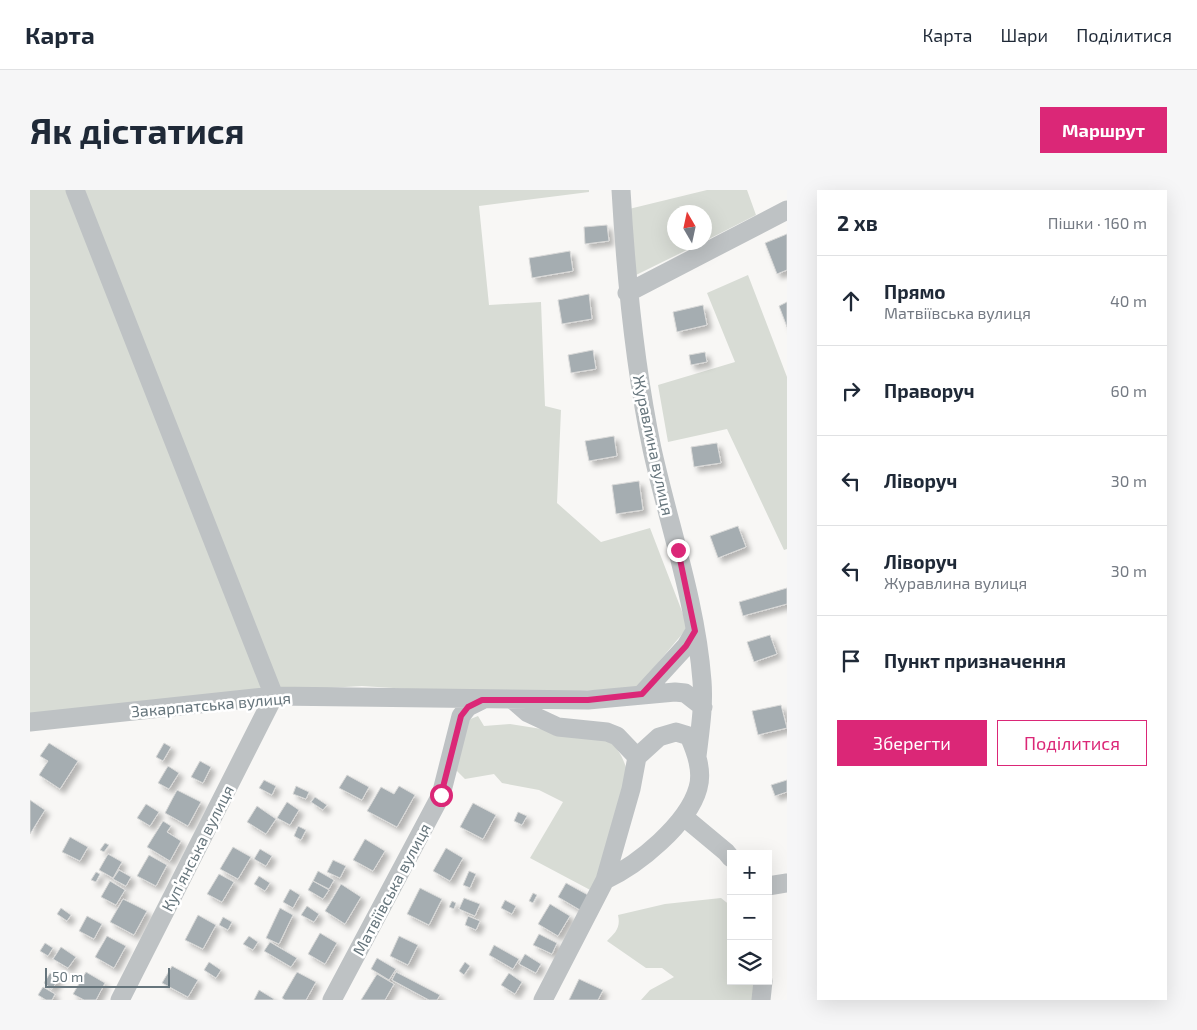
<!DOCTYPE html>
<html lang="uk">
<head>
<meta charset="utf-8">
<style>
  body { margin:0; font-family:"Exo 2",sans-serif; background:#f6f6f7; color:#1f2937 }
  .controls { position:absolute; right:15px; bottom:15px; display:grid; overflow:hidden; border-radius:0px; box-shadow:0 5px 20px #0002 }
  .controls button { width:45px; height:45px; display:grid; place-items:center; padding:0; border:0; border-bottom:1px solid #e0e1e3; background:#fff; color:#1f2937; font:25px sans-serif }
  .compass { position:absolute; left:637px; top:15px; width:45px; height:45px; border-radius:50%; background:#fff; box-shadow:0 5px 20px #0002; rotate:351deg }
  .scale { position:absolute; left:15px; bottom:12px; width:125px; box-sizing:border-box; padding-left:5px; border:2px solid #66757c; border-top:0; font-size:14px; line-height:18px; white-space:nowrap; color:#66757c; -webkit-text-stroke:4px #fff; paint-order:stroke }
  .stop { position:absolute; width:15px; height:15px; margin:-11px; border:4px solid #db2777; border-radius:50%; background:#fff }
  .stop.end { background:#db2777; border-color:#fff; box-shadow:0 1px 5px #0008 }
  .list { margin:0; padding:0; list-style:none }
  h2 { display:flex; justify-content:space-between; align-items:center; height:65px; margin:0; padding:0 20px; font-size:21px }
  h2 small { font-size:16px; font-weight:400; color:#747a83 }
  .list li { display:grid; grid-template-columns:32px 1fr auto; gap:15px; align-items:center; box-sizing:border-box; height:90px; padding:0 20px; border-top:1px solid #e0e1e3 }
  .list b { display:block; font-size:19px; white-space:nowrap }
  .list p { margin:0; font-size:16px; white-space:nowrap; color:#747a83 }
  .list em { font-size:16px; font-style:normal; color:#747a83 }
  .actions { display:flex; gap:10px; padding:15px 20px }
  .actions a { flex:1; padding:11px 0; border:1px solid #db2777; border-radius:0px; text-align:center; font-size:18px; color:#db2777 }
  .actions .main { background:#db2777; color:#fff }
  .icon { flex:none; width:28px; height:28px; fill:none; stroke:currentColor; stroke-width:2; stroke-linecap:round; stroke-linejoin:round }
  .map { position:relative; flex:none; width:757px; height:810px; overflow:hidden; border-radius:0px }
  header { display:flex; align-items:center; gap:30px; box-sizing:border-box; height:70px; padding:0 25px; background:#fff; border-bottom:1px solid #e0e1e3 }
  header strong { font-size:24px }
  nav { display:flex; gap:28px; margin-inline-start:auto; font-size:18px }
  .intro { display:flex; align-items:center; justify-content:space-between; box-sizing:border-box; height:120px; padding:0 30px }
  h1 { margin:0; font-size:35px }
  .button { padding:12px 22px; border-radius:0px; background:#db2777; color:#fff; font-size:18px; font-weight:700 }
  main { display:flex; gap:30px; padding:0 30px }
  aside { flex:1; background:#fff; border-radius:0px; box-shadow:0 5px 20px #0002 }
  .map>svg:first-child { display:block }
  .green { fill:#d8dcd5 }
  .building { fill:#a5adb1; stroke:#d9d9d8; filter:url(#shadow) }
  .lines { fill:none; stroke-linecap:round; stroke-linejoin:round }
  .minor { stroke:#bec2c4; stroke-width:19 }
  .route { stroke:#db2777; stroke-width:6 }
  .labels { text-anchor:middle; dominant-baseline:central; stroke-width:5; stroke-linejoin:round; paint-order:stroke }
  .street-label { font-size:16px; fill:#66757c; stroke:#fff }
</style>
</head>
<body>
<header>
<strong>Карта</strong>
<nav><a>Карта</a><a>Шари</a><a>Поділитися</a></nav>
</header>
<div class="intro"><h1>Як дістатися</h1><a class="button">Маршрут</a></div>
<main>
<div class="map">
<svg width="757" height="810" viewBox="0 0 757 810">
  <defs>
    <filter id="shadow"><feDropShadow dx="4.5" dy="4.5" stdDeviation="2.5" flood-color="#0004"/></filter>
  </defs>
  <rect width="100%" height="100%" fill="#f8f7f5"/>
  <path class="green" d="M0 0H43L236 499 0 529Z
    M47 0H559V2L449 16 459 115 511 112 515 216 531 220 527 313 571 352 620 338 658 437 607 498 472 505 332 496 246 501Z
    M677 0H717L726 25 675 51 674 22H644V52L671 53 604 86 599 19Z
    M718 85 757 187V359L754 360 697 239 638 252 628 195 705 172 677 103Z
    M448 526 454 536 480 534 575 549C589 557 593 568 598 583L564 702 500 668 533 612 509 600 472 593 464 584 435 589 425 579 438 530Z
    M691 708 701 716V791H729L728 810H611L620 800 644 787 632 778H616L577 751C585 743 591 738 588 725L635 714Z"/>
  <path class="building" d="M577 35 579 51 555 54 554 37Z
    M757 44V80L747 84 735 53Z
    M540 61 543 81 502 88 499 68Z
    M559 104 562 129 532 134 528 110Z
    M757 112V137L749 116Z
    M673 115 677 135 647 142 643 122Z
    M563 160 566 179 541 183 538 165Z
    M675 162 677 172 661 175 659 165Z
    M584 246 587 266 559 271 555 251Z
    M687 253 691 273 664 277 661 257Z
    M609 291 613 320 586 324 582 295Z
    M708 336 716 357 688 368 680 346Z
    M757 398V414L713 426 709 412Z
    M740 445 747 464 724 472 717 452Z
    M751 515 757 538 728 545 722 521Z
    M19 553 48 571 30 599 9 585 18 571 10 566Z
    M134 553 141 557 133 571 126 567Z
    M170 571 181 577 173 593 161 587Z
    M138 576 149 583 139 599 128 593Z
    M317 585 339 597 332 610 309 598Z
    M234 590 246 596 242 605 229 598Z
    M757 590V602L745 606 741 595Z
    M266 596 279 602 276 609 263 604Z
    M369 596 385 605 367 637 337 621 351 597 364 604Z
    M147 600 171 612 158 636 135 623Z
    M285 607 297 615 293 620 281 612Z
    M0 610 15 620 0 644Z
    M257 612 269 620 260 635 247 628Z
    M443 613 466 625 453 649 430 637Z
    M116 614 129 622 120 636 107 628Z
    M227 616 246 629 236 644 217 632Z
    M488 622 497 626 492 635 484 631Z
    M133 631 141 636 137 642 151 651 140 671 117 657Z
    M268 636 276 640 271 650 264 646Z
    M40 647 58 657 50 671 32 662Z
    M335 649 355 661 343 681 323 670Z
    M75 653 79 655 74 662 70 660Z
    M203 657 221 667 208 689 190 679Z
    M416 658 433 668 420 691 403 681Z
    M230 659 242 666 236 676 224 669Z
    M78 664 92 672 83 688 69 680Z
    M119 665 137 675 126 696 107 686Z
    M303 670 316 676 310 688 297 682Z
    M89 680 101 687 96 696 83 689Z
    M288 681 304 690 299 699 283 691Z
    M439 681 446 684 440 698 433 695Z
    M66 682 70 684 66 692 61 690Z
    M189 684 204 692 192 712 177 704Z
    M229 686 240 693 235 701 224 694Z
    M80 691 95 700 86 715 71 707Z
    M283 691 299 700 293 709 278 700Z
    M536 693 558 705 550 720 528 707Z
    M311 694 331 707 315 734 295 721Z
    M390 698 412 709 399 735 377 724Z
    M260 699 270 705 263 718 253 712Z
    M503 703 507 705 503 713 499 711Z
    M434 708 450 714 445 726 429 719Z
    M93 709 117 721 104 745 80 732Z
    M475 710 486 716 482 724 471 718Z
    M422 711 426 713 424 719 419 717Z
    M520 714 540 726 528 746 508 734Z
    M277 716 289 724 284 732 271 725Z
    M31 718 41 725 37 731 27 724Z
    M250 718 263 725 249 754 236 748Z
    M168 725 186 735 173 759 155 750Z
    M57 726 72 734 64 749 49 741Z
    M438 726 450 731 446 740 435 735Z
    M193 727 202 732 198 740 189 735Z
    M290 743 307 753 295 774 278 764Z
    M509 744 527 753 522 764 503 755Z
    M77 746 96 756 84 778 65 767Z
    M219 746 228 752 223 760 213 754Z
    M369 746 388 755 378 775 360 766Z
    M240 752 267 768 261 777 234 761Z
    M15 753 23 758 18 766 10 761Z
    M464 755 489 769 483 779 459 765Z
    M31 757 46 767 38 778 23 769Z
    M495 764 511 774 506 783 489 774Z
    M347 768 366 779 359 790 341 779Z
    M179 772 191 780 186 788 174 780Z
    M435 772 440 776 434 785 429 781Z
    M142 776 168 790 158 807 132 793Z
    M56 782 75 793 66 810H54L43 804Z
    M267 782 286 792 276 810H255L252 808Z
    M366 782 410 805 407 810H399L362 790Z
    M20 783 29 789 22 799 14 793Z
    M479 783 492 792 485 804 471 795Z
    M347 784 364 794 355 810H331Z
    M549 789 573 800 568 810H539Z
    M13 797 25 804 22 810H16L8 805Z
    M229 800 244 809 243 810H224Z"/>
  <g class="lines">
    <path class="minor" d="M45 0 244 506 90 810
      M591 0C596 87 604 173 622 259 639 336 666 412 672 491 674 516 670 541 667 566
      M597 103 757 20
      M612 504 656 456 665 441
      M483 510 498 523 528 537 577 542 587 546 607 567
      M0 532 244 506 558 510 645 502 655 503 673 517
      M654 627 696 662 701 668
      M738 696 757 693
      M302 810 411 605 431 526 438 517 452 510
      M513 810 575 690 601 599 607 567 629 547 646 542 659 546C666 562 673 581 668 598 658 634 608 675 575 690
      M731 810 733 791"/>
  </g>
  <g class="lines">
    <path class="route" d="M411 605 431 526 438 517 452 510H558L612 504 656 456 665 441 648 360"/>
  </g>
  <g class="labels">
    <g class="street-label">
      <text transform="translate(624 255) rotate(78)">Журавлина вулиця</text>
      <text transform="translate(181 514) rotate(-5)">Закарпатська вулиця</text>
      <text transform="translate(167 658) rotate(-63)">Купʼянська вулиця</text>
      <text transform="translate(361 699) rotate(-62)">Матвіївська вулиця</text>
    </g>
  </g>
</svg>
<div class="controls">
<button>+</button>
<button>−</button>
<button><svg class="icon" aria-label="layers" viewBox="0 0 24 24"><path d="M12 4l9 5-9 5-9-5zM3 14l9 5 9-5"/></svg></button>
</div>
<svg class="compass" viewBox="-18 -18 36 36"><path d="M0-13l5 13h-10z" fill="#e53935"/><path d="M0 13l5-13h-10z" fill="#747a83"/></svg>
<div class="scale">50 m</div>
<div class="stop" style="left:411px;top:605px"></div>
<div class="stop end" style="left:648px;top:360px"></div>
</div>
<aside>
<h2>2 хв<small>Пішки · 160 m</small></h2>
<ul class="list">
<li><svg class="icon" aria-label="ahead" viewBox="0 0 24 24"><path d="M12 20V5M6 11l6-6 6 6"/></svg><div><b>Прямо</b><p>Матвіївська вулиця</p></div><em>40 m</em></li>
<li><svg class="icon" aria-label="right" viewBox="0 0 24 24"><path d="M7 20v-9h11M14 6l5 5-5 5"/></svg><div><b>Праворуч</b></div><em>60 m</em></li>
<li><svg class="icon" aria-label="left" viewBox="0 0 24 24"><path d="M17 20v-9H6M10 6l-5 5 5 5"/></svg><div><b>Ліворуч</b></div><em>30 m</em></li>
<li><svg class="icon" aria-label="left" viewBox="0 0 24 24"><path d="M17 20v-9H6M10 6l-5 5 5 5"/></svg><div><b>Ліворуч</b><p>Журавлина вулиця</p></div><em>30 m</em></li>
<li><svg class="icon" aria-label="arrive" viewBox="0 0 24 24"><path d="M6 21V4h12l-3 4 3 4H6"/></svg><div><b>Пункт призначення</b></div></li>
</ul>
<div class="actions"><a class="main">Зберегти</a><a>Поділитися</a></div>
</aside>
</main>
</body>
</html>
